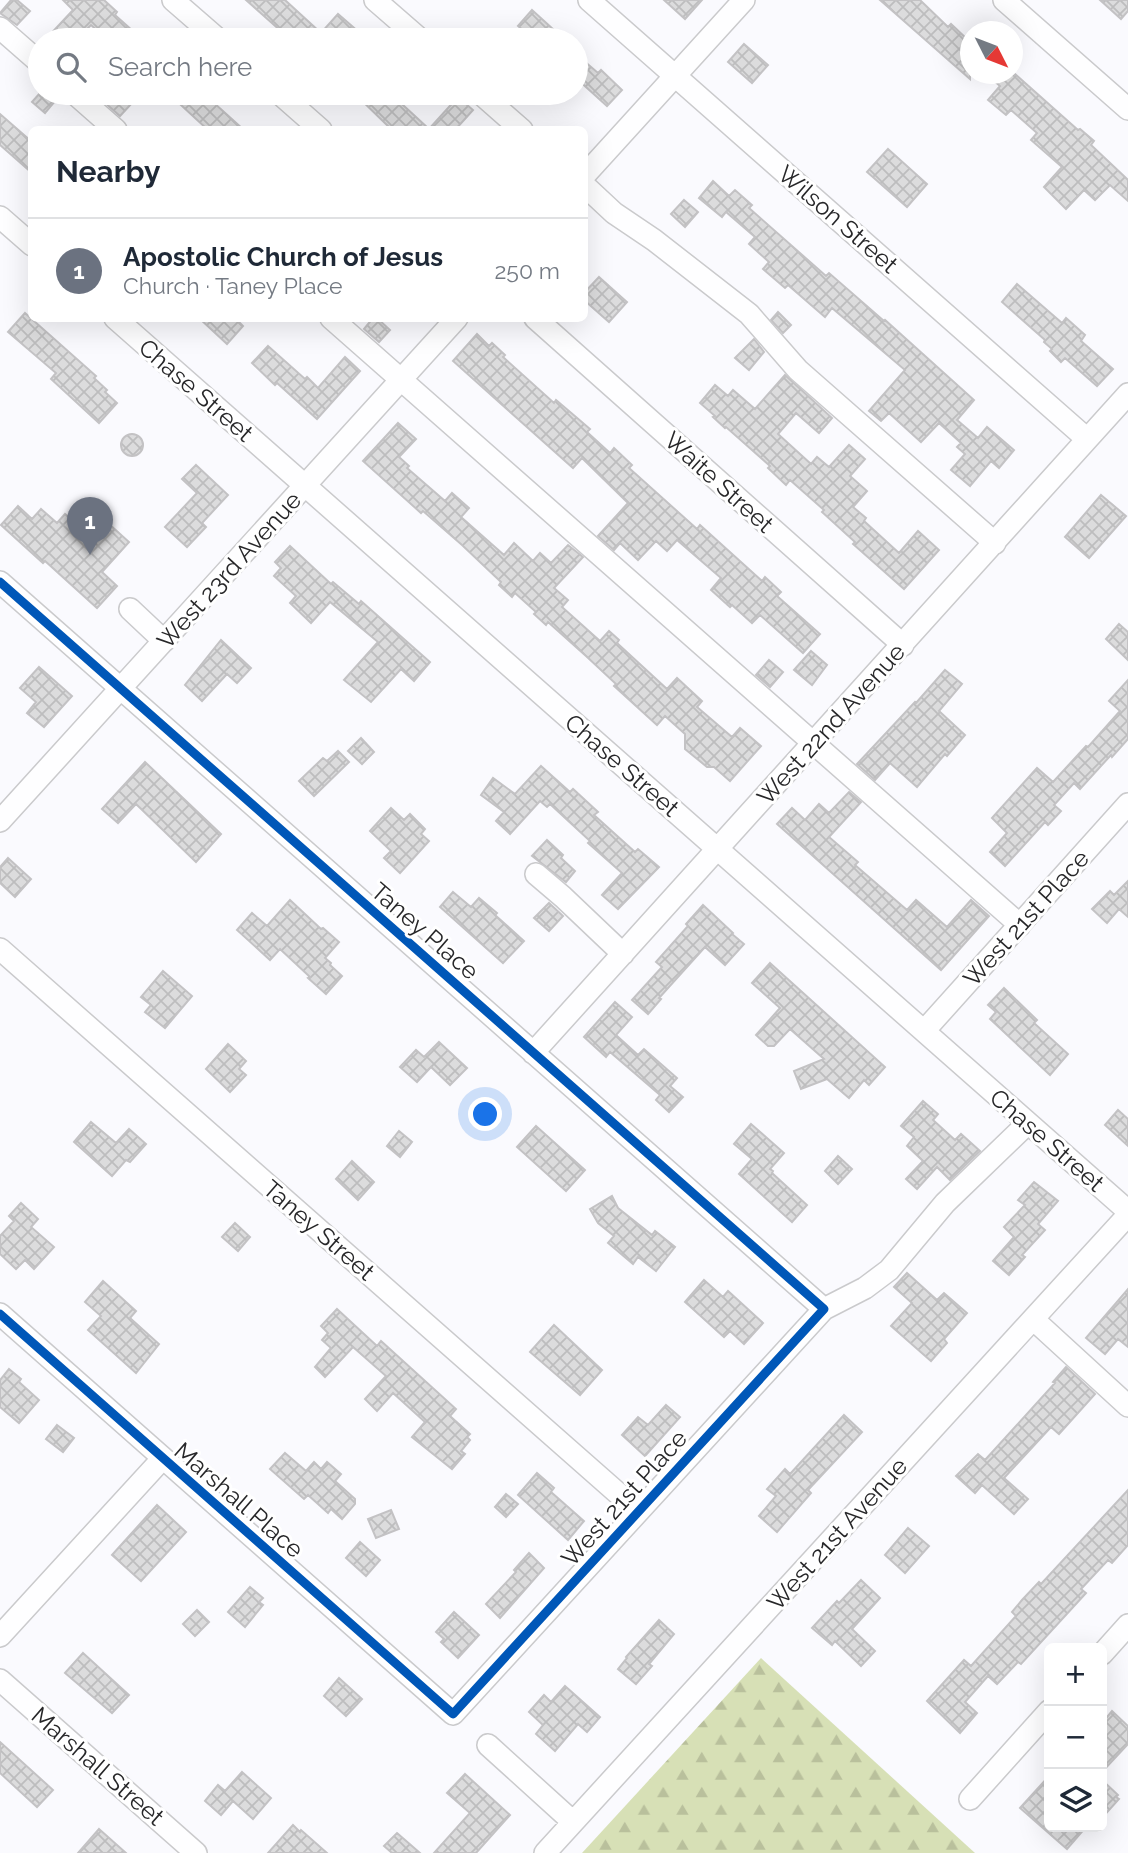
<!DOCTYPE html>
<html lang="en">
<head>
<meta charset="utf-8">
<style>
  body { margin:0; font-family:Raleway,sans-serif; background:#f2f2f3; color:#1f2937 }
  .controls { position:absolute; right:21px; bottom:21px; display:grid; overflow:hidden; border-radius:10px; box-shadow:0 7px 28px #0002 }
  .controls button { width:63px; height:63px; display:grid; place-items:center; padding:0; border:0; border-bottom:2px solid #e0e1e3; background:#fff; color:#1f2937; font:35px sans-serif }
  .compass { position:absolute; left:960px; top:21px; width:63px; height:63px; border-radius:50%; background:#fff; box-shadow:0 7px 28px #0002; rotate:132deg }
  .you { position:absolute; left:486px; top:1115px; width:24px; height:24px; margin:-18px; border:5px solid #fff; border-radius:50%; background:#1a73e8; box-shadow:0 0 0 10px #1a73e833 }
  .badge { display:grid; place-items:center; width:46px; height:46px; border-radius:50%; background:#717174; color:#fff; font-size:23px; font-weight:700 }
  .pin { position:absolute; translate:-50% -58px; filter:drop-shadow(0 2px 4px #0008) }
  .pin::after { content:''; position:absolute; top:37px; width:24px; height:21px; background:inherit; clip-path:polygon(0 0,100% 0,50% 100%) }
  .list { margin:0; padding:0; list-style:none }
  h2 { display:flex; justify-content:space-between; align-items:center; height:91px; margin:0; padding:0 28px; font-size:30px }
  h2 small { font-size:23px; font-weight:400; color:#747a83 }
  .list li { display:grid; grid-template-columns:46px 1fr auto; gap:21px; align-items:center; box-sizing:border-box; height:105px; padding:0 28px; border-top:2px solid #e0e1e3 }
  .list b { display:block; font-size:26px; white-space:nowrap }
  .list p { margin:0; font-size:23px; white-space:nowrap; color:#747a83 }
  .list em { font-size:23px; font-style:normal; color:#747a83 }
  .icon { flex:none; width:38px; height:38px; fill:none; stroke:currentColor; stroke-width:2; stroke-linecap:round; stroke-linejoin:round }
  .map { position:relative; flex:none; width:1128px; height:1853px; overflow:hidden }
  .search { position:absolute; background:#fff; box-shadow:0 7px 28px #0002; left:28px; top:28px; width:560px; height:77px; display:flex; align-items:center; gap:18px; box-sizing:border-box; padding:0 24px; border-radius:38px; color:#747a83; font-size:26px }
  .panel { position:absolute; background:#fff; box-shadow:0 7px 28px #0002; left:28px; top:126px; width:560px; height:196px; border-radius:10px }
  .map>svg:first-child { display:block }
  .forest { fill:url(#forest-firs) }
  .building { fill:url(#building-cross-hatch); stroke:#c3c2c4; stroke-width:2 }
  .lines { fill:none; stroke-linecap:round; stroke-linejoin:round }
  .minor-casing { stroke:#cacacc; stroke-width:24 }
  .minor { stroke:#fefeff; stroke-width:21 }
  .cycleway-casing { stroke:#fff; stroke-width:13 }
  .cycleway { stroke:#0057b8; stroke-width:9 }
  .labels { text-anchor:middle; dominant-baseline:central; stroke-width:6; stroke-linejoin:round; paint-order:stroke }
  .street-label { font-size:24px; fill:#272729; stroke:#fff }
</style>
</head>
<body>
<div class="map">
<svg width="1128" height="1853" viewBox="0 0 1128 1853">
  <defs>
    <pattern id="forest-firs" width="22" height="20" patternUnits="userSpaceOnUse" patternTransform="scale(1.75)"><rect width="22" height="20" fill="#d7e0b6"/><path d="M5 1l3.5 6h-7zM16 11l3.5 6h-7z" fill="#b9c09c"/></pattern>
    <pattern id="building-cross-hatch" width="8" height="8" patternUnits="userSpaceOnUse" patternTransform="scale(1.75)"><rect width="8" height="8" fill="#dcdcdd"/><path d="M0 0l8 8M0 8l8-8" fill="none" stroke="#bdbdbe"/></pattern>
  </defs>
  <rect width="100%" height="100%" fill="#fafafe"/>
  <path class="forest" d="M761 1658 975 1853H582Z"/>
  <path class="building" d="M11 0H17L30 11 17 25 0 13Z
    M63 0H104L117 12 115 15 143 40H108L91 25 76 40H45L73 10Z
    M246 0H285L321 33 338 14 368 40H291Z
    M664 0H702L685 19Z
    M880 0H920L948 27 951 24 970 42V79Z
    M1100 0H1128V11L1121 19Z
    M532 10 565 40H531L523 32 524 31 518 26Z
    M744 44 768 65 752 83 728 62Z
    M576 54 598 73 601 70 622 90 607 106 576 78Z
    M986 74H1015L1078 130 1080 129 1094 141 1091 145 1128 180V201L1110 185 1095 200 1084 190 1066 209 1044 187 1062 167 1031 140 1037 133 1011 110 1006 115 988 100 1000 86Z
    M40 93H61V94L45 113 32 102Z
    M111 93H121L132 103 120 116 103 101Z
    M168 93H203L244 130H208Z
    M354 93H390L429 129 458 97 473 110 455 130H392Z
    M0 114 32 142V173L0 145Z
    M888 149 927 184 907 207 867 172Z
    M713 181 729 196 735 190 752 205 749 208 826 276 829 273 884 321 885 320 974 400 957 420 978 438 987 427 1014 450 999 468 991 461 970 486 951 470 965 454 957 447 961 443 939 423 921 442 889 413 881 421 869 411 905 370 832 308 825 317 788 285 785 288 763 269 769 262 749 244 755 237 726 212 722 217 699 198Z
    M684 200 698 212 685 227 671 214Z
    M599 277 627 302 609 322 584 300V293Z
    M1017 284 1062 323 1066 318 1085 335 1081 341 1113 369 1097 386 1065 358 1061 362 1050 351 1052 349 1044 342 1045 340 1002 302Z
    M778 312 791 325 783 333 771 320Z
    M25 313 96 376 94 378 107 390 105 392 117 403 99 423 51 379 56 373 8 332Z
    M199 318H235L243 326 227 344Z
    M373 318H377L390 330 379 342 364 329Z
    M477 334 489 346 492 343 505 355 503 357 554 403 556 400 576 417 590 429 587 432 610 453 614 448 632 465 629 468 697 529 700 525 762 581 765 577 781 592 777 596 820 634 803 653 760 615 752 623 732 605 730 607 711 590 721 578 677 540 667 551 656 541 638 560 620 543 614 550 598 536 628 503 582 458 573 468 453 361Z
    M754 339 764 352 749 370 735 358Z
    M268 346 305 379 307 377 318 388 345 357 360 371 317 419 277 383 275 385 252 363Z
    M785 375 832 418 819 433 796 413 778 434 811 464 817 457 829 467 849 445 865 459 850 476 867 491 853 507 866 518 864 521 899 553 918 531 939 550 904 589 853 544 855 542 822 512 824 510 790 480 786 485 768 468 770 466 726 427 725 428 713 417 715 416 700 403 715 385 728 396 733 390 755 409Z
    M398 423 416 439 399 457 409 466 407 468 445 501 452 493 469 508 461 517 504 555 514 543 533 561 540 553 551 563 568 545 583 557 554 588 568 600 562 607 600 641 609 631 619 640 617 643 667 689 677 678 702 701 697 707 732 737 740 728 761 746 730 781 714 767H707L685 749V734L665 716 657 725 614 686 616 684 586 656 548 622 546 625 534 614 536 612 515 593 512 597 499 585 501 582 462 545 423 511 421 513 363 461Z
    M121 445a11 11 0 1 1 22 0a11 11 0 1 1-22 0Z
    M196 465 228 495 202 523 206 527 187 547 165 527 197 493 182 479Z
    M1101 495 1126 516 1089 558 1065 537Z
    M18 506 32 519 41 509 57 523 65 514 84 531 99 515 129 542 102 572 117 586 97 608 45 561 43 563 1 525Z
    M290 546 331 584 333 582 359 604 361 601 430 662 414 681 401 669 371 702 344 680 378 642 330 602 311 623 290 603 296 596 274 576 281 568 275 562Z
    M1119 624 1128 632V660L1106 639Z
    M221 640 251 668 237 683 227 674 202 701 185 685Z
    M811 651 827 665 812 685 794 670Z
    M769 660 783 672 770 687 756 675Z
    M39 667 72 696 44 727 27 713 36 702 20 688Z
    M945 670 962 684 939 711 965 735 947 756 945 754 917 787 890 763 875 780 857 764 915 702 916 703Z
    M1128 680V739L1112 757 1111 755 1080 789 1074 783 1054 805 1061 811 1048 825 1045 822 1005 866 990 852 1007 833 992 818 1037 768 1053 782 1086 746 1088 747 1120 711 1109 701Z
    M361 738 374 752 362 764 348 751Z
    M338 751 349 762 314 796 299 781 323 758 327 761Z
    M145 762 221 834 196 862 136 804 118 823 102 809Z
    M541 766 570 792 573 789 598 812 594 815 635 852 638 849 659 867 618 909 602 895 622 873 588 843 590 841 550 804 547 807 540 801 510 834 496 821 504 812 481 795 493 778 515 794Z
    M849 792 861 802 829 837 858 862 855 865 907 910 916 900 947 927 971 900 989 916 941 970 777 824 792 808 805 820 819 804 829 813Z
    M391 808 404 820 410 814 425 829 421 834 429 841 400 873 384 858 391 851 370 831Z
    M547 840 563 855 561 858 575 871 566 882 532 856Z
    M8 858 31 879 15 897 0 883V867Z
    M1128 881V917L1119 909 1107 923 1092 909 1110 891 1114 895Z
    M453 892 471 907 479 898 497 913 495 915 524 941 503 963 440 907Z
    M290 900 321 929 323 928 339 942 325 958 331 963 330 965 342 976 326 994 308 978 310 977 280 949 270 960 237 930 252 913 267 926Z
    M549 903 563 916 549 931 534 918Z
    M703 905 733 933 732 934 744 944 725 965 705 947 659 998 661 999 648 1014 632 1000 662 967 656 962 688 926 686 924Z
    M770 963 885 1067 869 1085 864 1080 849 1098 827 1079 801 1089 794 1071 824 1059 790 1029 774 1046H768L756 1035 780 1008 752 983Z
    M163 971 192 996 165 1028 145 1012 151 1005 141 997Z
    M1004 988 1037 1020 1034 1023 1068 1054 1050 1075 990 1019 996 1012 988 1005Z
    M615 1002 632 1017 616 1035 638 1055 644 1049 677 1078 670 1086 683 1097 669 1112 656 1100 660 1095 610 1052 606 1057 584 1037Z
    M439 1042 467 1068 450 1085 431 1067 417 1082 400 1067 416 1050 424 1057Z
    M228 1044 246 1061 239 1069 246 1075 230 1092 206 1069Z
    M923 1101 938 1114 933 1120 955 1140 961 1134 980 1151 950 1180 937 1167 917 1189 906 1179 923 1161 907 1146 914 1137 901 1126Z
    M1118 1110 1128 1119V1146L1105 1125Z
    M91 1122 116 1143 129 1129 146 1144 130 1162 126 1160 112 1176 74 1142Z
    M751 1124 784 1153 770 1169 773 1171 772 1173 807 1205 792 1222 739 1174 752 1159 734 1144Z
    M536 1126 585 1170 566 1191 517 1147Z
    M399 1131 412 1142 400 1157 387 1146Z
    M838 1156 852 1169 838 1184 825 1171Z
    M352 1161 374 1182 358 1200 336 1179Z
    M1034 1182 1058 1201 1038 1224 1045 1230 1022 1255 1025 1257 1009 1275 993 1261 1014 1237 1004 1227 1025 1205 1018 1200Z
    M612 1196 618 1208 652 1235 655 1231 675 1247 656 1271 638 1257 633 1264 608 1243 614 1236 598 1223 590 1209Z
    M21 1203 38 1219 31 1227 54 1247 34 1269 25 1260 16 1269 0 1254V1236L14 1221 9 1216Z
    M235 1223 250 1237 238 1251 222 1237Z
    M907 1273 937 1300 944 1293 967 1313 944 1339 947 1343 931 1361 891 1326 912 1303 894 1287Z
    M704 1280 723 1297 728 1291 763 1323 744 1344 730 1331 724 1337 685 1302Z
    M103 1281 136 1311 130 1318 159 1344 136 1373 88 1330 101 1316 85 1302Z
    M1128 1289V1347L1118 1339 1105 1354 1086 1338Z
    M337 1309 377 1346 381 1341 456 1409 450 1416 470 1434 467 1437 470 1440 461 1451 465 1454 452 1469 412 1437 425 1422 393 1393 377 1411 365 1399 386 1376 353 1347 325 1377 315 1367 331 1348 322 1340 328 1333 321 1326Z
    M554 1325 602 1370 580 1395 530 1352Z
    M1066 1367 1095 1394 1059 1434 1051 1427 1004 1478 1028 1499 1014 1514 982 1485 975 1493 956 1476 978 1454 985 1460 1055 1383 1053 1382Z
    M9 1369 21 1379 19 1382 39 1400 19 1423 0 1407V1380Z
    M666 1405 680 1417 645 1456 622 1435 638 1417 648 1425Z
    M844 1415 862 1432 808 1490 811 1493 777 1532 759 1516 776 1496 767 1489 785 1469 790 1474Z
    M57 1425 74 1438 63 1452 46 1439Z
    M285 1453 306 1471 314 1462 321 1469 327 1462 341 1474 335 1481 355 1499V1504L342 1519 331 1509 328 1513 308 1495 304 1499 270 1469Z
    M537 1473 554 1488 551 1492 584 1521 568 1540 518 1495Z
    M1128 1490V1545L1112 1563 1108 1560 1081 1589 1086 1593 1021 1664 1018 1662 997 1684 988 1676 965 1702 977 1713 960 1733 927 1701 964 1660 971 1666 1016 1616 1012 1612 1022 1600 1039 1582 1041 1584Z
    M506 1494 518 1504 506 1517 495 1507Z
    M157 1505 186 1532 141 1581 112 1555Z
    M391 1510 399 1529 376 1538 368 1519Z
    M908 1528 929 1546 905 1573 885 1555Z
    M360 1542 380 1560 366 1576 346 1558Z
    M529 1553 544 1568 500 1618 486 1604 516 1572 514 1570Z
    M861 1580 880 1598 852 1629 875 1651 861 1666 835 1641 832 1645 812 1628 837 1601 839 1603Z
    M250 1587 263 1598 259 1602 263 1605 245 1627 228 1612Z
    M197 1610 209 1622 195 1636 183 1624Z
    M454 1612 479 1635 458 1658 441 1642 444 1639 436 1632Z
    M659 1620 674 1634 649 1664 652 1666 636 1684 618 1669 627 1658 626 1657Z
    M83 1653 129 1695 112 1713 65 1673Z
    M339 1678 362 1699 346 1716 324 1696Z
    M565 1686 600 1717 587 1732 578 1724 555 1751 536 1734 543 1725 529 1712 544 1695 551 1702Z
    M1112 1711 1128 1726V1744L1102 1772V1723Z
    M0 1742 53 1790 37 1807 0 1773Z
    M242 1772 271 1798 253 1819 233 1801 221 1815 205 1801 218 1785 225 1791Z
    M465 1774 510 1815 476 1853H434L470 1813 447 1793Z
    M1049 1776V1827H1086L1067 1849 1020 1808Z
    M1102 1780 1118 1795 1116 1797 1119 1799 1102 1818Z
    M293 1825 300 1832 301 1830 327 1853H268Z
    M99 1829 126 1853H78Z
    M397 1833 420 1853H392L384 1846Z"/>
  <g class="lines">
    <g class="minor-casing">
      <path id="minor" d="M173 0 219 40
        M375 0 421 40
        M589 0 1087 439
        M1004 0 1128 109
        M0 28 40 63
        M74 93 116 130
        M279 93 321 130
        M480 93 522 130
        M584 176 744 0
        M584 185 614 213 654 240 749 314 798 370 995 543
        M0 217 32 245
        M115 318 1128 1211
        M331 318 1020 925
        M535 318 903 645
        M0 582 824 1309
        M130 609 164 641
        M0 821 457 318
        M536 874 563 897 623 954
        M0 949 638 1511
        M924 1031 1128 804
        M533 1053 1128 394
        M0 1314 453 1714 824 1309 865 1288 889 1270 945 1203 1028 1123
        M1033 1319 1128 1406
        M0 1636 163 1458
        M1102 1654 1128 1625
        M0 1680 196 1853
        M488 1745 573 1822
        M970 1799 1049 1711
        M545 1853 1128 1215"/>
    </g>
    <use href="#minor" class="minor"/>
    <g class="cycleway-casing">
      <path id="cycleway" d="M0 582 824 1309 453 1714 0 1314"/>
    </g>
    <use href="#cycleway" class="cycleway"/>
  </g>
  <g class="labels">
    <g class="street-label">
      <text transform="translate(838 219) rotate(41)">Wilson Street</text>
      <text transform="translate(196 390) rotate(41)">Chase Street</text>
      <text transform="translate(719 482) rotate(42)">Waite Street</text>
      <text transform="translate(229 570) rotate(-48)">West 23rd Avenue</text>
      <text transform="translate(831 724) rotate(-48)">West 22nd Avenue</text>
      <text transform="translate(622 765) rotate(41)">Chase Street</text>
      <text transform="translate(1026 918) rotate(-48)">West 21st Place</text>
      <text transform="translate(425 931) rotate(41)">Taney Place</text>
      <text transform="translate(1047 1140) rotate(41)">Chase Street</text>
      <text transform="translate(319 1230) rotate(41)">Taney Street</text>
      <text transform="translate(624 1498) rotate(-48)">West 21st Place</text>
      <text transform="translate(239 1500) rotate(41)">Marshall Place</text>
      <text transform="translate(837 1534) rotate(-48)">West 21st Avenue</text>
      <text transform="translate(98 1766) rotate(41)">Marshall Street</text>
    </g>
  </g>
</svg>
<div class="controls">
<button>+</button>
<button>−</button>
<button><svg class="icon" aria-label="layers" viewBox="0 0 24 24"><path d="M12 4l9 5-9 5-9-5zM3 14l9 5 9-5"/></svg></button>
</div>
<svg class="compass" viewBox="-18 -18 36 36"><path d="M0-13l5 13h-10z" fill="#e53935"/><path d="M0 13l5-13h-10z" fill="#747a83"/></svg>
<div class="you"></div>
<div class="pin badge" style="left:90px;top:555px;background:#6b7280">1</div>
<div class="search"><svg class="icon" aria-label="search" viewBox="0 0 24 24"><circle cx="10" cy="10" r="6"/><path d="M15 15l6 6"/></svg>Search here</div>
<section class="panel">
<h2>Nearby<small></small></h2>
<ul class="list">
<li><span class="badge" style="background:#6b7280">1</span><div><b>Apostolic Church of Jesus</b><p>Church · Taney Place</p></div><em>250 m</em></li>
</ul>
</section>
</div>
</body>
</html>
